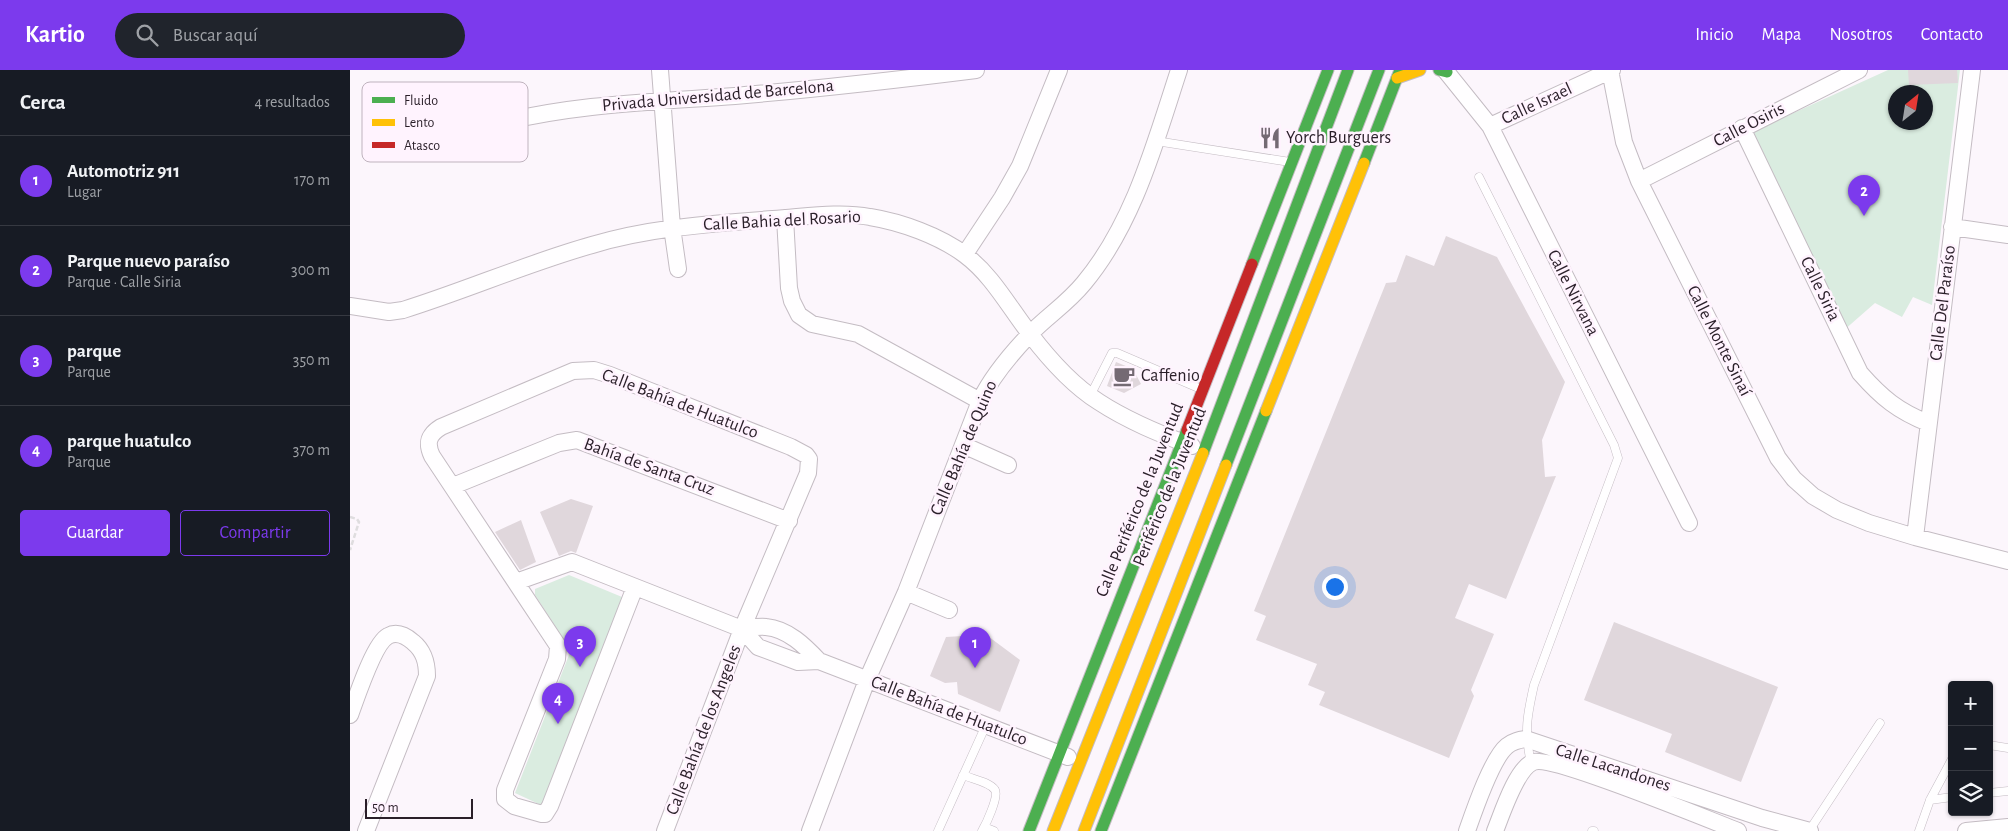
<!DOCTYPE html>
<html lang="es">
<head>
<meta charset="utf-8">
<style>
  body { margin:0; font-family:"Alegreya Sans",sans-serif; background:#20242c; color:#f1f3f6 }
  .controls { position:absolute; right:15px; bottom:15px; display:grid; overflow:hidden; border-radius:5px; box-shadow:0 1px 4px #0004 }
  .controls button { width:45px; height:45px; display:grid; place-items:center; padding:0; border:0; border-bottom:1px solid #363941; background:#171b24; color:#f1f3f6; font:25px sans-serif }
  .compass { position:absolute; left:1538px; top:15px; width:45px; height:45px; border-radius:50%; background:#171b24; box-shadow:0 1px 4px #0004; rotate:30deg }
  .scale { position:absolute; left:15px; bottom:12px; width:108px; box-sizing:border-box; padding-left:5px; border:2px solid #2a1f29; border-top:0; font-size:14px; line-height:18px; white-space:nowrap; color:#2a1f29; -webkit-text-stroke:4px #fff3fe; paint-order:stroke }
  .you { position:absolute; left:984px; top:516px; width:18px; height:18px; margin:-12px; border:4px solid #fff; border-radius:50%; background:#1a73e8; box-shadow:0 0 0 8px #1a73e833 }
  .badge { display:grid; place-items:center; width:32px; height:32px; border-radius:50%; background:#7c3aed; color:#fff; font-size:16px; font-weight:700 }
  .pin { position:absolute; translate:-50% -41px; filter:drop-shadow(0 1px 2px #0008) }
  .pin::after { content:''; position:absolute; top:26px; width:18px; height:15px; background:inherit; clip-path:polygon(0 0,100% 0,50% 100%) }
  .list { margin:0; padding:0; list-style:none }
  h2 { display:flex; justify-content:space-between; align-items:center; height:65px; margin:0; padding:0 20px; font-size:21px }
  h2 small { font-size:16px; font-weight:400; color:#9ea1a6 }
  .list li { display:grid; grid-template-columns:32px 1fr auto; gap:15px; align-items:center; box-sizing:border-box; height:90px; padding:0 20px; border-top:1px solid #363941 }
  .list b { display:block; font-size:19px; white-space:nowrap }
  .list p { margin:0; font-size:16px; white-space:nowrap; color:#9ea1a6 }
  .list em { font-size:16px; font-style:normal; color:#9ea1a6 }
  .actions { display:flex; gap:10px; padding:15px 20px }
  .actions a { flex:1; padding:11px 0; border:1px solid #7c3aed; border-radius:5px; text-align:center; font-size:18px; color:#7c3aed }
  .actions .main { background:#7c3aed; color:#fff }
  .icon { flex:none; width:28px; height:28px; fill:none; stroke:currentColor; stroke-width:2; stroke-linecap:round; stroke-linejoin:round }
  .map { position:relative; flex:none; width:1658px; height:761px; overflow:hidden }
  header { display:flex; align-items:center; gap:30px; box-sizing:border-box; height:70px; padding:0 25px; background:#7c3aed; color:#fff }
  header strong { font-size:24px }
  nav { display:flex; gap:28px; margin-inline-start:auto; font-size:18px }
  .search { width:350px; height:45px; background:#20242c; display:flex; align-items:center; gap:12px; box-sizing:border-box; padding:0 18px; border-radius:28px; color:#9ea1a6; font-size:19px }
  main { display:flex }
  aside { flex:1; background:#171b24 }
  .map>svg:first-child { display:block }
  .green { fill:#daece0; fill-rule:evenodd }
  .building { fill:#e0d7dc }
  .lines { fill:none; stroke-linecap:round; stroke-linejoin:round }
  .lane-casing { stroke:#c4bcc3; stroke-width:9 }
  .street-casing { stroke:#c4bcc3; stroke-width:18 }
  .fast-casing { stroke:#c4bcc3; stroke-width:13 }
  .slow-casing { stroke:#c4bcc3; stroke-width:13 }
  .jam-casing { stroke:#c4bcc3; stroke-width:13 }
  .path { stroke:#dfdddf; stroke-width:2.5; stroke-dasharray:5 2.5; stroke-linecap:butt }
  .lane { stroke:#fffeff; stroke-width:8 }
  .street { stroke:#fffeff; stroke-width:16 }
  .fast { stroke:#4caf50; stroke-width:11 }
  .slow { stroke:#ffc107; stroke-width:11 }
  .jam { stroke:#c62828; stroke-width:11 }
  .labels { text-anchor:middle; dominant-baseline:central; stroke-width:5; stroke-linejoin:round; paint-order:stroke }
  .street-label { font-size:18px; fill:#2a1f29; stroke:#fff3fe }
  .poi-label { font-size:18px; fill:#2a1f29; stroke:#fff3fe; text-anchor:start }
  .key { fill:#fff3fe; stroke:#bfb3be; stroke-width:1 }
  .key-label { font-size:14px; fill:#2a1f29 }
</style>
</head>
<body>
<header>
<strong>Kartio</strong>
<div class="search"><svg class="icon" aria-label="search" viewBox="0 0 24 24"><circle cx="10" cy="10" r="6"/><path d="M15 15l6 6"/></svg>Buscar aquí</div>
<nav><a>Inicio</a><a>Mapa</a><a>Nosotros</a><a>Contacto</a></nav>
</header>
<main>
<aside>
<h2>Cerca<small>4 resultados</small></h2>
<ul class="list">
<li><span class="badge">1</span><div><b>Automotriz 911</b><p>Lugar</p></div><em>170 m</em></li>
<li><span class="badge">2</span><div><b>Parque nuevo paraíso</b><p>Parque · Calle Siria</p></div><em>300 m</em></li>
<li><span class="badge">3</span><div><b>parque</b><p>Parque</p></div><em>350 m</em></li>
<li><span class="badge">4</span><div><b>parque huatulco</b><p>Parque</p></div><em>370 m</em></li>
</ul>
<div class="actions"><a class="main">Guardar</a><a>Compartir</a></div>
</aside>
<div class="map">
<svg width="1658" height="761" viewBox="0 0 1658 761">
  <rect width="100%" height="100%" fill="#fcf6fc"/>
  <path class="green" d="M1538 0H1610L1582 235 1563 227 1552 247 1525 233 1493 261 1397 64ZM1546 22H1576V52H1546Z
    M219 505 272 527 270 536 195 731 191 735 165 723 219 585 218 576 185 525V519Z"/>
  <path class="building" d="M1558 0H1607L1608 13 1559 15Z
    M1096 166 1147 187 1215 312 1192 370 1195 407 1206 406 1156 529 1119 514 1105 548 1144 564 1121 620 1124 626 1099 688 969 635 975 622 958 615 967 594 906 570 916 546 904 541 1036 213 1046 212 1056 185 1084 196Z
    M766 292 783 299 791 314 774 323 757 316Z
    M221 429 243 436 226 483 221 481 209 486 190 442Z
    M171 450 186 492 170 500 145 462Z
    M1264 552 1428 617 1391 712 1315 682 1322 664 1234 630Z
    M627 558 670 590 650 642 608 624 607 612 595 613 580 606 596 567 612 566Z"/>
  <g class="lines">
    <g class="lane-casing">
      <path id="lane" d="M806 71 940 92
        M1129 107 1264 375 1268 388 1184 615C1177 646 1174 661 1181 693
        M740 326 762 283H767L851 319
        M1639 675 1658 678
        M613 705C622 709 640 712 645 720 649 727 636 754 632 761
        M1639 723 1658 721
        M1580 730 1602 727
        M634 757 644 761
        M588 761 636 655
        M1242 761H1244
        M1459 761 1530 653
        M1569 761 1580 730 1602 689"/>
    </g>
    <g class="street-casing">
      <path id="street" d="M310 0 322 157 328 199
        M1095 0 1140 56 1339 453
        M1260 0 1274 72 1289 111 1428 388 1444 409 1463 426 1487 440 1519 453 1565 467 1658 491
        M142 55C221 34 303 32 385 26 466 19 546 10 626 0
        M1140 56 1262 0
        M1392 58 1510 303C1532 328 1548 341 1578 353
        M1289 111 1509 0
        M435 148 439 218 442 231 449 245 462 254 508 264 630 331
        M1602 157 1658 165
        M615 184 652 128 670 96 709 0
        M0 236 39 242 53 240C117 220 178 193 242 175 302 157 362 154 423 149 455 147 489 141 520 147 551 152 590 166 615 185 642 205 659 237 680 264 699 289 722 315 749 332 778 351 810 364 842 376
        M613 375 658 395
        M103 416 209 373 227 370 439 451
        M1565 467 1622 0
        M166 512 222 492 392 559C400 558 409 556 416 557 438 559 455 576 469 591
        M285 517 200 736 195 744H192L164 736 155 729V720L207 589 208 576 82 386C76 373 78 365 91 357L223 301 244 300 260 305 441 377 456 385 459 389 458 403 392 559 315 761
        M556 522 599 540
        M392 559 408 577 448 592 469 591 718 687
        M0 645C6 629 24 573 38 566 47 561 56 566 63 572 74 581 77 592 77 606L16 761
        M460 761 517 610 556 522 630 331C642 306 660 285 679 265 697 246 717 234 734 213 784 153 805 73 829 0
        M1117 761C1124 741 1142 688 1157 676 1163 671 1169 670 1176 669L1412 748 1460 761
        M1145 761C1152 744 1166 699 1183 692 1201 685 1360 750 1388 761
        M1616 761 1658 757"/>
    </g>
    <g class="fast-casing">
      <path id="fast" d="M1089 0 1097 2
        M1014 93 1050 0
        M902 194 978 0
        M853 383 998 0
        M876 395 1029 0
        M679 761 837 360
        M751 761 916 341"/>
    </g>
    <g class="slow-casing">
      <path id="slow" d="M1047 8 1070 0
        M916 341 1014 93
        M703 761 853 383
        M734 761 876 395"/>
    </g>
    <g class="jam-casing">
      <path id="jam" d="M837 360 902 194"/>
    </g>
    <path class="path" d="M0 447 7 449 9 452 0 480"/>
    <use href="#lane" class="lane"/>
    <use href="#street" class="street"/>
    <use href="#fast" class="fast"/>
    <use href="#slow" class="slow"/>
    <use href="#jam" class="jam"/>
  </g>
  <defs>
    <g id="restaurant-bare" transform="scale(1.725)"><path d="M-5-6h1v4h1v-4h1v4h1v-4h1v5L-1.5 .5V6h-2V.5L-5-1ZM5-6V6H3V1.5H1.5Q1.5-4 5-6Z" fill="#746a73" stroke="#fff3fe" stroke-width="2.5" paint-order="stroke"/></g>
    <g id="cafe-bare" transform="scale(1.725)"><path d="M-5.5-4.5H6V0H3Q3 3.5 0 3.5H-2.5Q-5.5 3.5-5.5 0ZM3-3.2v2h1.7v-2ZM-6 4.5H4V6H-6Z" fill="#746a73" stroke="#fff3fe" stroke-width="2.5" paint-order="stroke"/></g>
  </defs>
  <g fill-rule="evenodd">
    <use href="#restaurant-bare" x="920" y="68"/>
    <use href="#cafe-bare" x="774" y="306"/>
  </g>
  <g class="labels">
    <g class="street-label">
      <text transform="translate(368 26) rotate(-5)">Privada Universidad de Barcelona</text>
      <text transform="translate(1187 34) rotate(-25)">Calle Israel</text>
      <text transform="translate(1399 55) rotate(-27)">Calle Osiris</text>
      <text transform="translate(432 151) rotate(-3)">Calle Bahia del Rosario</text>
      <text transform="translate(1470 219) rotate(64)">Calle Siria</text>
      <text transform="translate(1223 223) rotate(63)">Calle Nirvana</text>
      <text transform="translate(1593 233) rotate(-83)">Calle Del Paraíso</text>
      <text transform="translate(1369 271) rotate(63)">Calle Monte Sinaí</text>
      <text transform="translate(330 334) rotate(21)">Calle Bahía de Huatulco</text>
      <text transform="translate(614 378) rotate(-67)">Calle Bahía de Quino</text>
      <text transform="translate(299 397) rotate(20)">Bahía de Santa Cruz</text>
      <text transform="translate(820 417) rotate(-68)">Periférico de la Juventud</text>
      <text transform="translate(790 430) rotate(-68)">Calle Periférico de la Juventud</text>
      <text transform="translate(599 641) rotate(21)">Calle Bahía de Huatulco</text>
      <text transform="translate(354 660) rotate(-69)">Calle Bahía de los Angeles</text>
      <text transform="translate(1263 698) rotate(18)">Calle Lacandones</text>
    </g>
    <g class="poi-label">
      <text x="936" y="68">Yorch Burguers</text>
      <text x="791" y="306">Caffenio</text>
    </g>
  </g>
  <rect x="12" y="12" width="166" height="80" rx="8" class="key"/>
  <rect x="22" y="27" width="23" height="6" fill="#4caf50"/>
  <rect x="22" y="49" width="23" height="7" fill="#ffc107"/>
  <rect x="22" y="72" width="23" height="6" fill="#c62828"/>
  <g class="key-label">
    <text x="54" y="35">Fluido</text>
    <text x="54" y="57">Lento</text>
    <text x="54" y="80">Atasco</text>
  </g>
</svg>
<div class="controls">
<button>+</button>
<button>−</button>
<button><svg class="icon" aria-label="layers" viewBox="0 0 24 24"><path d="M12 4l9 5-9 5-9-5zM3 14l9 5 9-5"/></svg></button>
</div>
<svg class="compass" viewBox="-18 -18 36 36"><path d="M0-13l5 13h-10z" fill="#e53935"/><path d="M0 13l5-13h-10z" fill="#9ea1a6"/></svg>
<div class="scale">50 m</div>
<div class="you"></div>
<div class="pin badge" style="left:625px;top:598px">1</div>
<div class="pin badge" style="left:1514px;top:146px">2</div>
<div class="pin badge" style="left:230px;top:597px">3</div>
<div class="pin badge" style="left:208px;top:654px">4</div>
</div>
</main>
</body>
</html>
